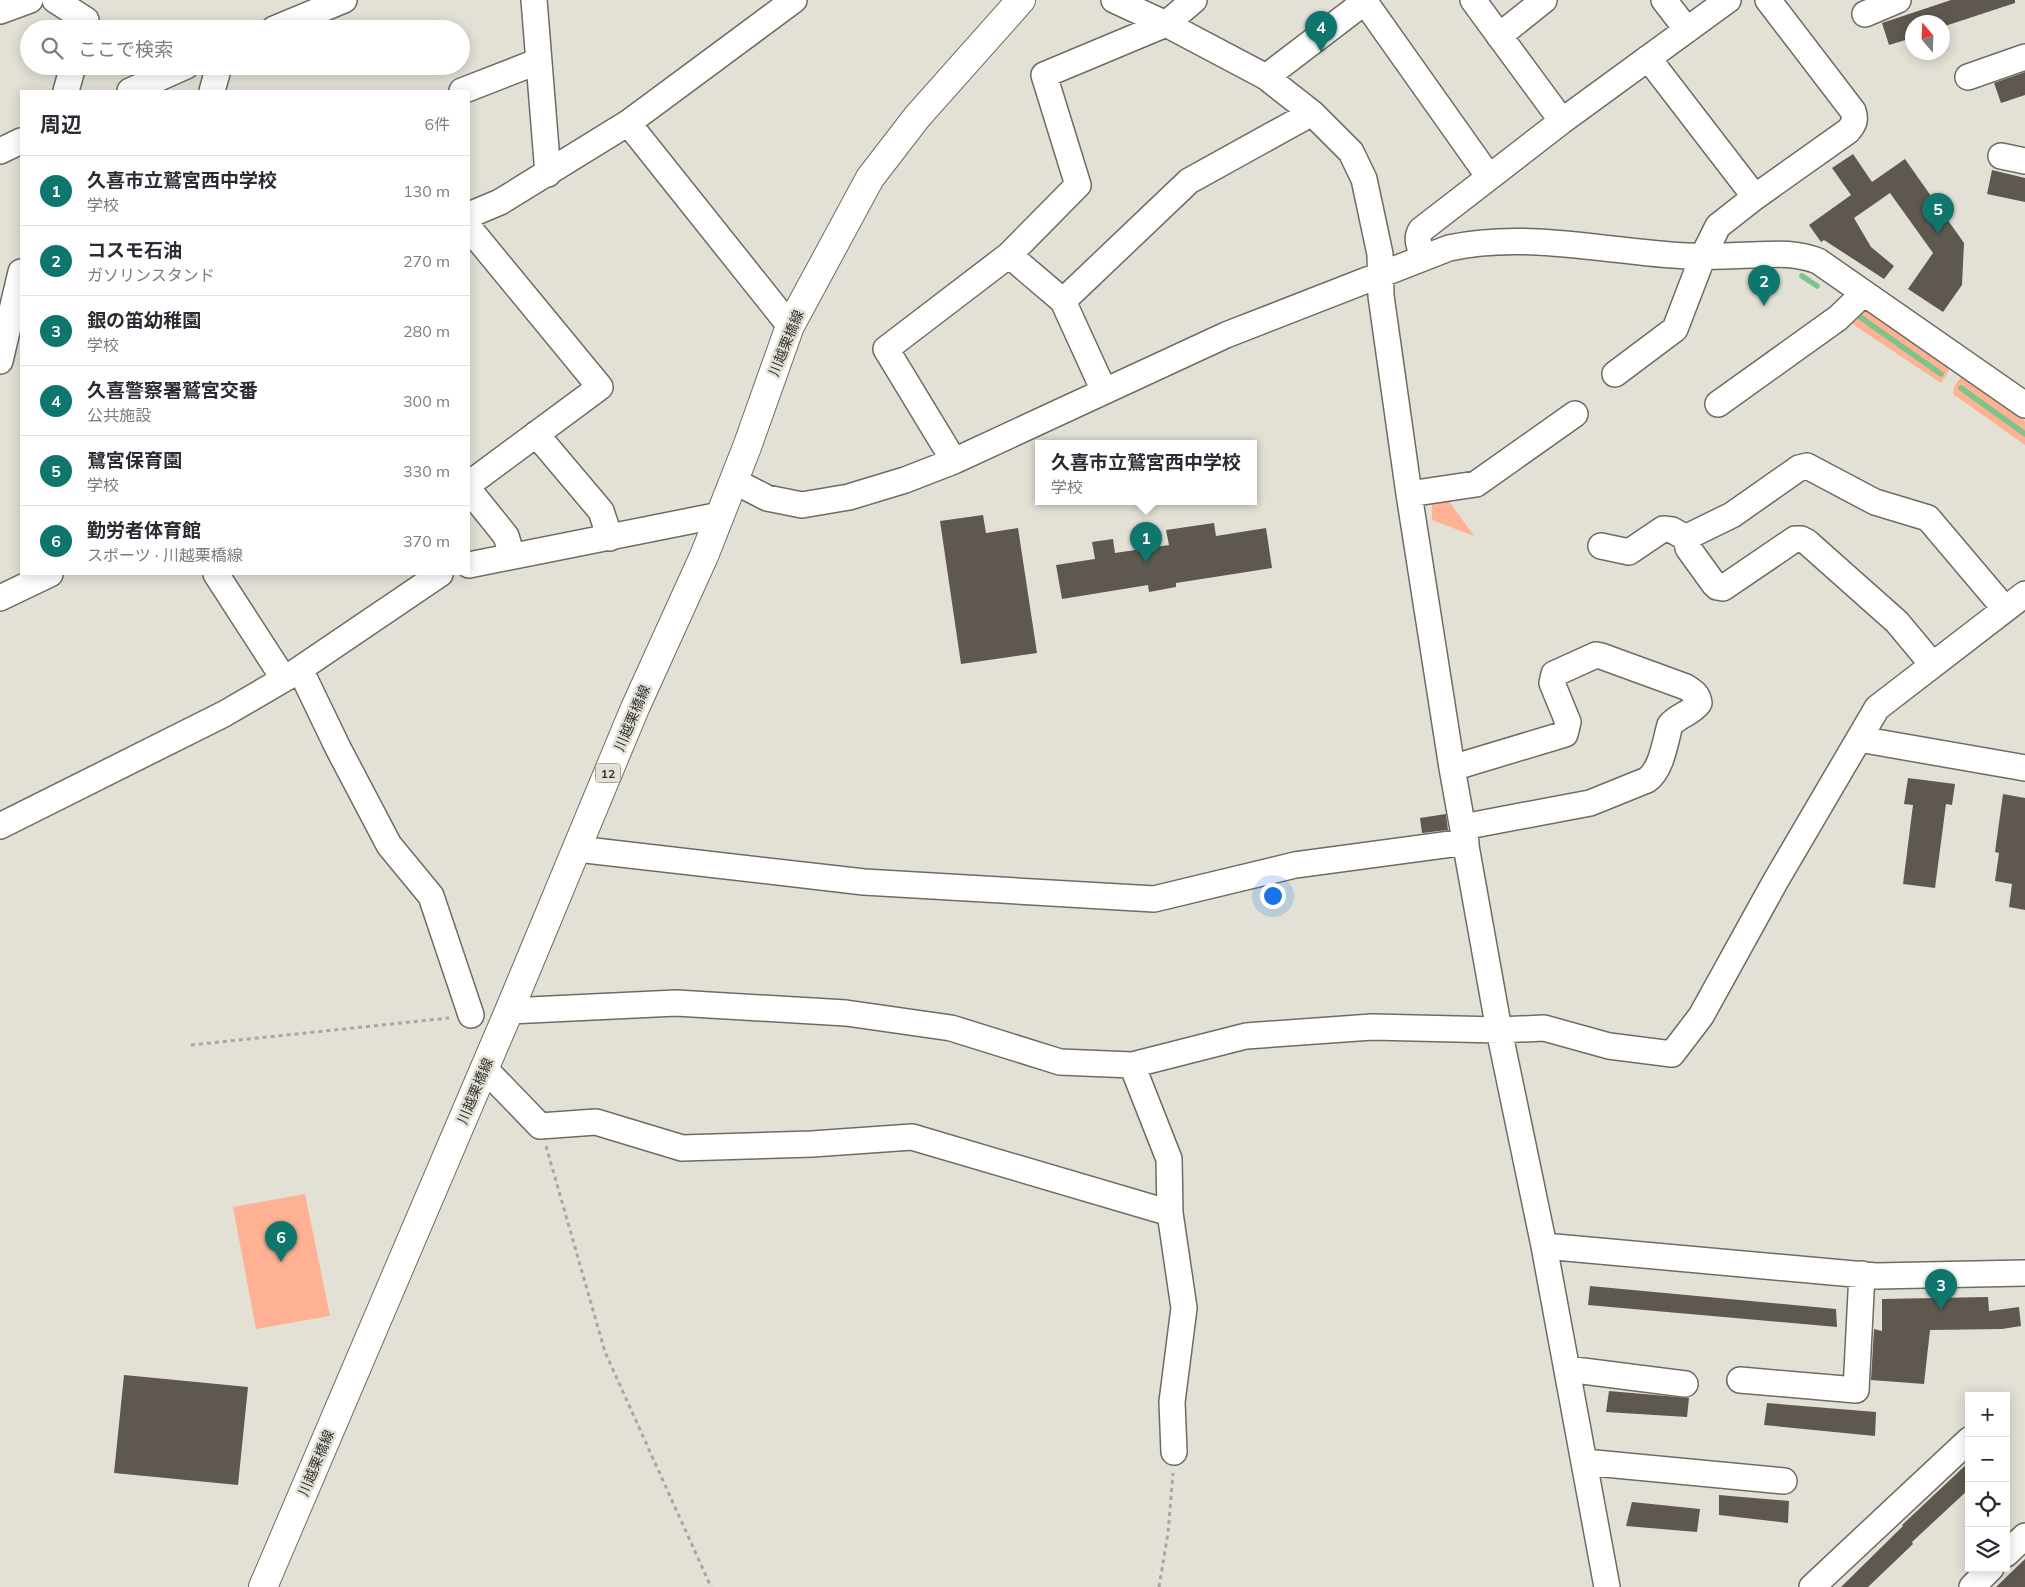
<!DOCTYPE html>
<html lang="ja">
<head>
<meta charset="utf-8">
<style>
  body { margin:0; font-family:Mulish,"Noto Sans JP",sans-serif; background:#f7f7f7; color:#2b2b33 }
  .controls { position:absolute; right:15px; bottom:15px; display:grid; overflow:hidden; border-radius:0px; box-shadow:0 2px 12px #0003 }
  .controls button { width:45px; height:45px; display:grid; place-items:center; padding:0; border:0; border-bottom:1px solid #e1e1e2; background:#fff; color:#2b2b33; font:25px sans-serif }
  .compass { position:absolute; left:1905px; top:15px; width:45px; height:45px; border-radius:50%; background:#fff; box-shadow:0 2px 12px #0003; rotate:341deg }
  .you { position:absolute; left:1272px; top:895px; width:18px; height:18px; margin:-12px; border:4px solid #fff; border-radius:50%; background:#1a73e8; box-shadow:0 0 0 8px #1a73e833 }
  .badge { display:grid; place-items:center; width:32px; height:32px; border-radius:50%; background:#0f766e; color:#fff; font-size:16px; font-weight:700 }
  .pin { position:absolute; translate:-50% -41px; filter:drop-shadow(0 1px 2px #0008) }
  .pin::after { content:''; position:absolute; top:26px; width:18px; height:15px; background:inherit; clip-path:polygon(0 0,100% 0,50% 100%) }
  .popup { position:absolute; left:1035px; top:440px; width:222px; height:65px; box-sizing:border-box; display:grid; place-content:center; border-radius:0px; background:#fff; filter:drop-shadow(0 1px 4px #0005); font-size:16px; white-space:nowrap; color:#7c7c81 }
  .popup b { font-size:19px; color:#2b2b33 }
  .popup::after { content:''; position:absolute; left:50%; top:100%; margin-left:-10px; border:10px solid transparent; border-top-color:#fff }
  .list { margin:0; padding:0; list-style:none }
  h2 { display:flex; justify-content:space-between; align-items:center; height:65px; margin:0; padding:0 20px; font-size:21px }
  h2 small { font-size:16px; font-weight:400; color:#7c7c81 }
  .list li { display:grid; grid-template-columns:32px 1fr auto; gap:15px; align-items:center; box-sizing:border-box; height:70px; padding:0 20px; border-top:1px solid #e1e1e2 }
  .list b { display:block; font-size:19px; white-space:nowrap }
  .list p { margin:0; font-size:16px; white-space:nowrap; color:#7c7c81 }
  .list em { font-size:16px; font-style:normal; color:#7c7c81 }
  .icon { flex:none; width:28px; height:28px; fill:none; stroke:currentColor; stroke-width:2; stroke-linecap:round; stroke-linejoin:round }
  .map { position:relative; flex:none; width:2025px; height:1587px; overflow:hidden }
  .search { position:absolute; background:#fff; box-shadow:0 2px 12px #0003; left:20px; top:20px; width:450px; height:55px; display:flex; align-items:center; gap:12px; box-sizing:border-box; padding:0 18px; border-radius:28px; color:#7c7c81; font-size:19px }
  .panel { position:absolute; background:#fff; box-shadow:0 2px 12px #0003; left:20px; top:90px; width:450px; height:485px; border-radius:0px }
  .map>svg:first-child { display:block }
  .green { fill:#feb193 }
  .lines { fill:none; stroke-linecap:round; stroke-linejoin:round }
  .stream { stroke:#7bc48a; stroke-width:5.5 }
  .building { fill:#5f5851 }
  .minor-casing { stroke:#6e6c62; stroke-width:28 }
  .major-casing { stroke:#6e6c62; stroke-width:30 }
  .path { stroke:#a8a69e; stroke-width:3; stroke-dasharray:4 4; stroke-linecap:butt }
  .minor { stroke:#fff; stroke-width:25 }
  .major { stroke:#fff; stroke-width:28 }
  .labels { text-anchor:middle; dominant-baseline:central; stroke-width:5; stroke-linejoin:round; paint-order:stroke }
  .shield { fill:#e3e1d6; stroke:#686761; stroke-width:1 }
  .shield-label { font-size:12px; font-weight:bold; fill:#34332f }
  .street-label { font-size:14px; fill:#34332f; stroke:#e3e1d6 }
</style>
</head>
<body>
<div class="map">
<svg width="2025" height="1587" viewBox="0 0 2025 1587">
  <rect width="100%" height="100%" fill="#e3e1d6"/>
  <path class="green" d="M1861 305 1949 367 1948 372 1941 383 1848 321Z
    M1962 376 2025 421V445L1953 394 1954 387Z
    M1446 497 1474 536 1432 520V498Z
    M305 1194 330 1316 256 1329 233 1207Z"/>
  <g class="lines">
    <path class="stream" d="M1802 276 1817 286
      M1860 317 1941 374
      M1961 388 2025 434"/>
  </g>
  <path class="building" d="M1951 0H2015V3L1942 27V22H1912V38L1889 45 1882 23Z
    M2025 72V95L2001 103 1994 83Z
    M1853 154 1872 182 1905 159 1964 243 1962 285 1943 312 1908 289 1933 253 1890 193 1854 218 1871 247 1894 266 1884 279 1824 240 1821 242 1809 225 1851 195 1832 168Z
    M1992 170 2025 178V202L1987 194Z
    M983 515 986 533 1018 528 1037 653 961 664 940 521Z
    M1214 523 1216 536 1266 528 1272 568 1176 583V587L1149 592 1148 585 1062 599 1056 565 1095 559 1092 542 1113 539 1115 553 1169 545 1166 530Z
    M1908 778 1955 784 1952 805 1946 804 1935 888 1903 884 1913 805 1904 804Z
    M2003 794 2025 798V910L2009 907 2012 884 1995 881 1999 853 1995 852Z
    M1446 814 1448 830 1422 833 1420 818Z
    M1590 1286 1836 1309 1837 1327 1588 1305Z
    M1988 1297 1989 1311 2019 1307 2021 1326 2002 1329 1930 1330 1924 1384 1871 1380 1874 1329 1882 1331V1299Z
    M124 1375 248 1387 238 1485 114 1473Z
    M1609 1391 1689 1398 1687 1417 1606 1412Z
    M1767 1403 1876 1412 1875 1436 1764 1425Z
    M1969 1462V1489L1912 1542 1913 1544 1868 1587H1841L1903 1526 1902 1525Z
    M1719 1495 1789 1501 1788 1523 1719 1515Z
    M1632 1502 1700 1509 1697 1532 1626 1526Z
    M2025 1559V1587H1996Z"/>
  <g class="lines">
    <g class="minor-casing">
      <path id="minor" d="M55 0 86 20
        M534 0 548 174
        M1114 0 1166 24 1266 77 1312 113 1351 152 1364 179 1380 254 1381 296 1409 494 1452 768 1499 1030 1544 1246 1607 1587
        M1473 0 1562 121
        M1664 0 1687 30
        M1365 2 1489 177
        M0 11 30 0
        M1865 14 1898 0
        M274 29 344 0
        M1499 36 1544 0
        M1648 58 1755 197
        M1266 77 1367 0
        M1968 77 2025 57
        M66 91 73 66
        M130 91 186 66
        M212 91 219 66
        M462 91 539 61
        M628 123 790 326
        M0 151 21 141
        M2001 156 2025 161
        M469 215 500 202 628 123 794 0
        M469 228 600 387 469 484
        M1009 255 1078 185 1044 75 1166 24 1194 0
        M1424 257C1420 248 1415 239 1421 230L1562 121 1728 0
        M1063 301 1189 181 1312 113
        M0 361 21 272
        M1615 374 1675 329 1703 256 1718 226 1755 197 1848 131C1854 124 1856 120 1853 111L1768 0
        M1718 404 1838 318 1864 293
        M536 434 601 511 610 538
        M954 461 886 349 1009 255 1063 301 1104 391
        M734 481 767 498 802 505 849 497 905 480 954 461 1226 335 1449 248C1527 231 1608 252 1687 256 1708 257 1730 256 1751 255 1775 254 1795 252 1818 261L2025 405
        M469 490 506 536 512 556
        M1409 494 1476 484 1575 414
        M1601 546 1629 552 1663 529 1672 530 1688 539
        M469 565 720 515
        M216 574 284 679
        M0 598 50 574
        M1932 664 1897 622 1807 542 1801 539H1795L1723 588 1717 587 1714 584 1688 548 1687 542 1689 536 1732 515 1799 468 1807 466 1875 502 1928 518 2005 609
        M300 669 338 748 389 845 431 896 471 1015
        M1859 739 2025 768
        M1452 768 1565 734 1568 722 1552 683 1554 674 1596 655 1601 656 1686 687C1694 692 1698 695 1699 703 1691 714 1678 715 1670 725 1665 742 1662 769 1647 780L1590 803 1463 827
        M0 826 224 714 291 675 440 574
        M577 849 864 882 1154 899 1295 865 1466 842
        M509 1011 676 1003 846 1013 951 1028 1060 1062 1132 1065 1246 1036 1372 1027 1499 1030 1544 1028 1609 1046 1672 1054 1701 1016 1775 882 1877 708 2025 594
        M1132 1065 1169 1159 1170 1213 1184 1308 1172 1402 1174 1452
        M484 1068 540 1126 596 1122 682 1148 812 1144 912 1137 1170 1213
        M1544 1246 1876 1276 2025 1273
        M1567 1369 1685 1384
        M1740 1380 1856 1390 1862 1274
        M1584 1462 1784 1481
        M2006 1554 2025 1536
        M1812 1587 1969 1440
        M1972 1587 1991 1568"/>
    </g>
    <g class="major-casing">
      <path id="major" d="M263 1587 509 1011 635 708 704 556 747 447 790 326 870 178 917 117 1021 0"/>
    </g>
    <path class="path" d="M191 1045 449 1018
      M546 1146 605 1352 711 1587
      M1159 1587 1168 1533 1173 1473"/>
    <use href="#minor" class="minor"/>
    <use href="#major" class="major"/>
  </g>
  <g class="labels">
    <rect class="shield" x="595.5" y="763.5" width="25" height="19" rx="4"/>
    <g class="shield-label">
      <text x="608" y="773">12</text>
    </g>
    <g class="street-label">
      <text transform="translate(786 343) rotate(-68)">川越栗橋線</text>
      <text transform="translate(632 718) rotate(-67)">川越栗橋線</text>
      <text transform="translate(475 1091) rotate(-67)">川越栗橋線</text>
      <text transform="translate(316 1463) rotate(-67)">川越栗橋線</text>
    </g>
  </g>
</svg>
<div class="controls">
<button>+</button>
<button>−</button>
<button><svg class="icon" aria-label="locate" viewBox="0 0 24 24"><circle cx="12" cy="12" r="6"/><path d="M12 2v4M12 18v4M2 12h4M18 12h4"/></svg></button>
<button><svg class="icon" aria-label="layers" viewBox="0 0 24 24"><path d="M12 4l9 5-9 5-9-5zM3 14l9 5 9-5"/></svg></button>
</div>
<svg class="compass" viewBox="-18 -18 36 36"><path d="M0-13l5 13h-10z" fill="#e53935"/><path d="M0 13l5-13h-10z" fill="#7c7c81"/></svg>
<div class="you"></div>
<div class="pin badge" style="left:1146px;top:563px">1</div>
<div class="popup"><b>久喜市立鷲宮西中学校</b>学校</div>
<div class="pin badge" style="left:1764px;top:306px">2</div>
<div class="pin badge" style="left:1941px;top:1310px">3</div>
<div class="pin badge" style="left:1321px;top:52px">4</div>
<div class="pin badge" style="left:1938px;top:234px">5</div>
<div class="pin badge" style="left:281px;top:1262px">6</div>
<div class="search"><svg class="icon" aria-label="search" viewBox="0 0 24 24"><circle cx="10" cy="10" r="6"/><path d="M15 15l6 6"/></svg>ここで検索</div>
<section class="panel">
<h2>周辺<small>6件</small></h2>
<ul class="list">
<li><span class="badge">1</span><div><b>久喜市立鷲宮西中学校</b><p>学校</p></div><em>130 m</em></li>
<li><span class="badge">2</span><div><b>コスモ石油</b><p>ガソリンスタンド</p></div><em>270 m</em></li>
<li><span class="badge">3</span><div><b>銀の笛幼稚園</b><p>学校</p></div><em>280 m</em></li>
<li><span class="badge">4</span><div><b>久喜警察署鷲宮交番</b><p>公共施設</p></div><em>300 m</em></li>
<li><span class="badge">5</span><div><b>鷺宮保育園</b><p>学校</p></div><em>330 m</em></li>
<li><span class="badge">6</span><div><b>勤労者体育館</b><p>スポーツ · 川越栗橋線</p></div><em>370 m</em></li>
</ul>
</section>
</div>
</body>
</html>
